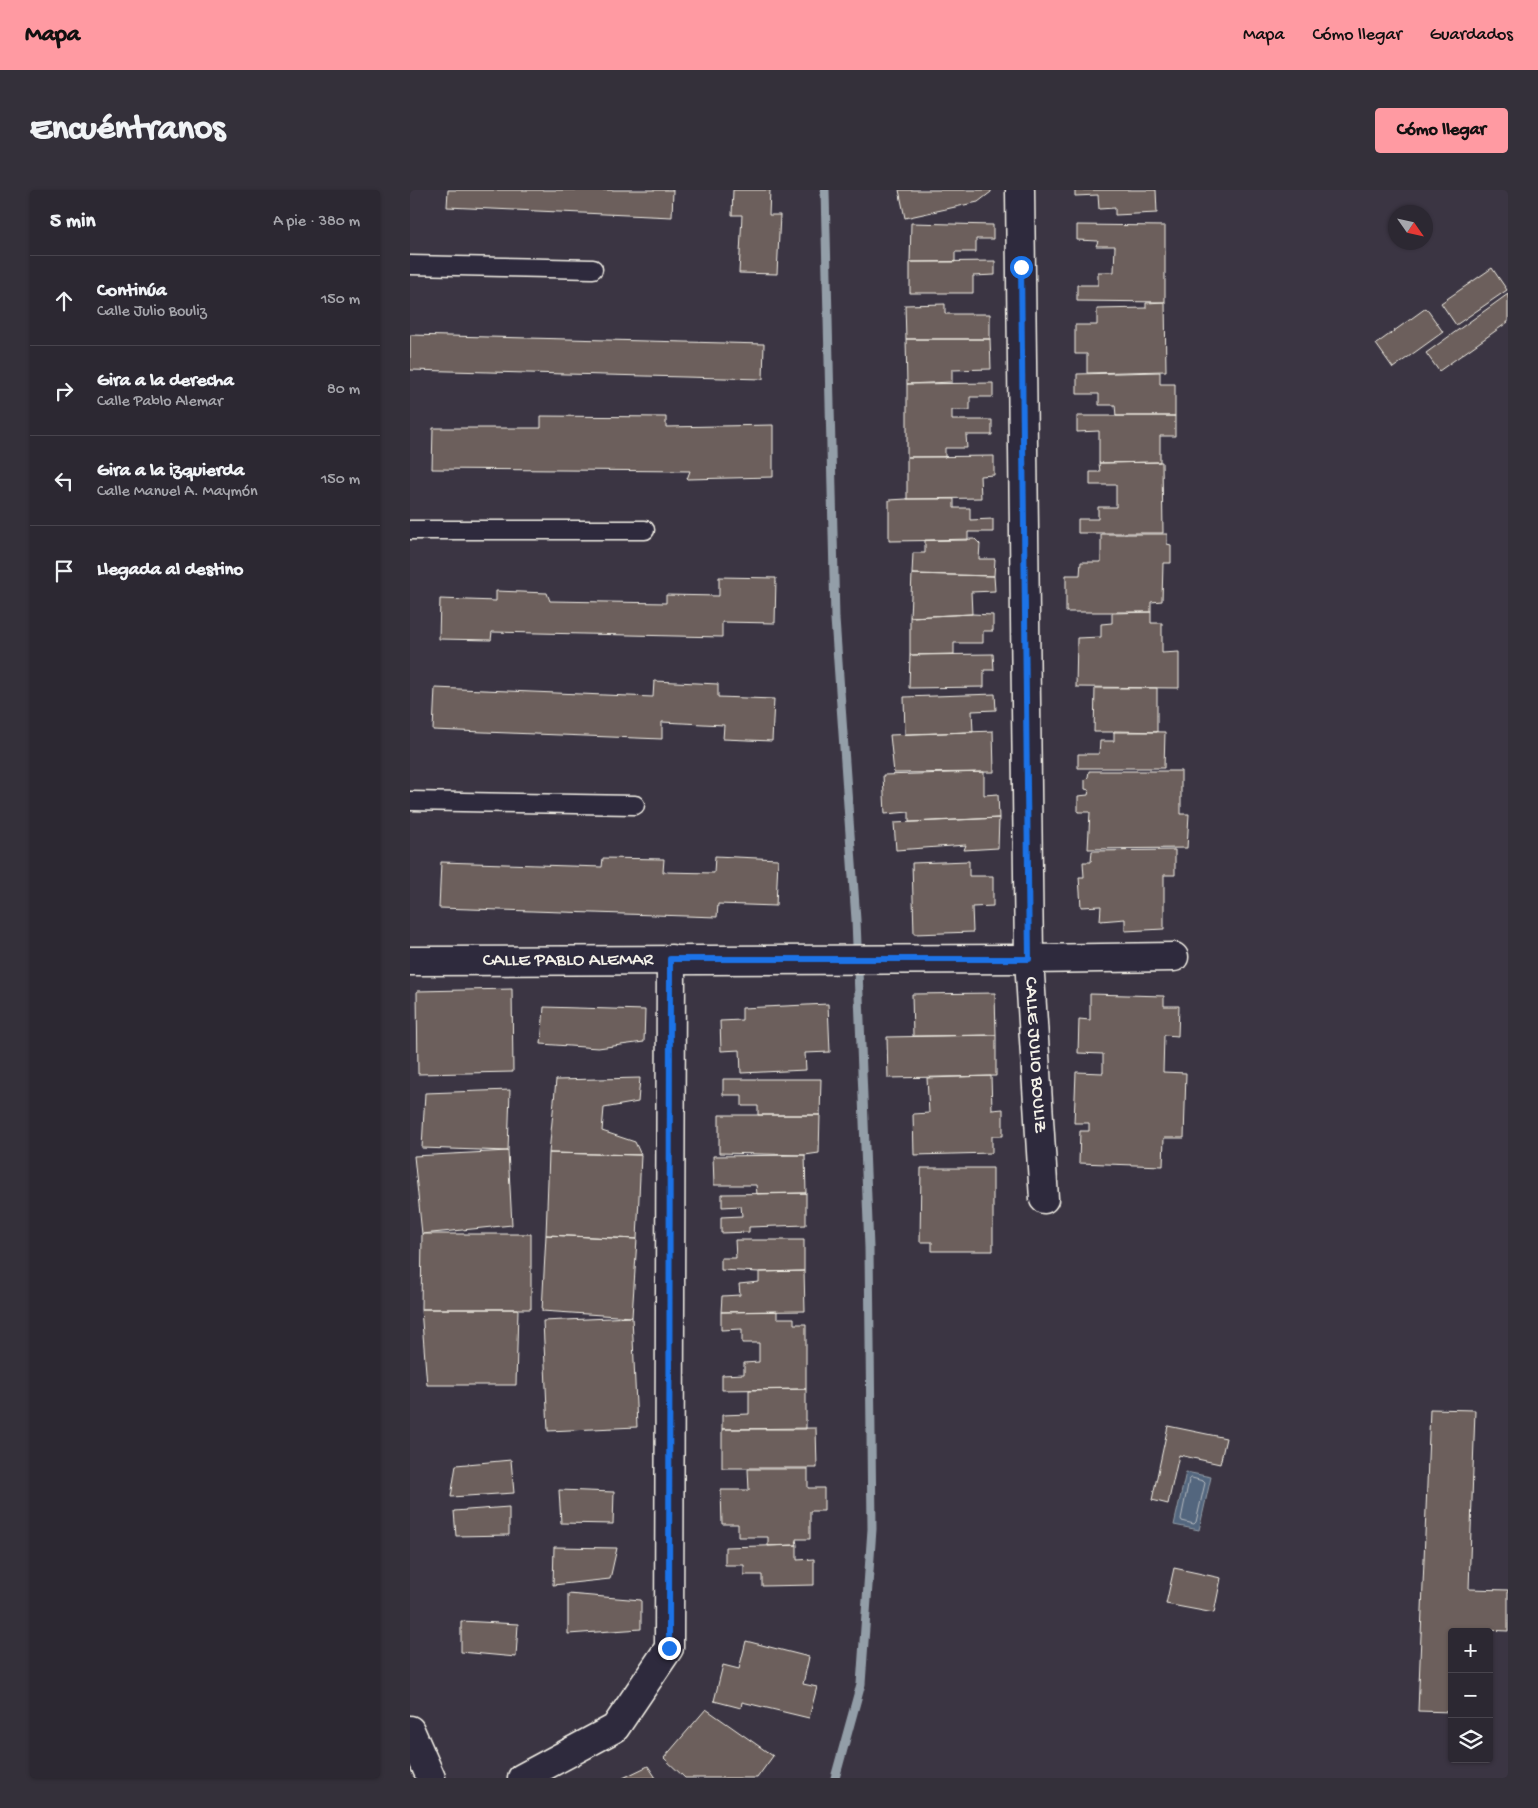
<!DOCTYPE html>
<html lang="es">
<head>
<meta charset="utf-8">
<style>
  body { margin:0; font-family:"Gochi Hand",sans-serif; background:#34303a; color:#f1f3f6 }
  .controls { position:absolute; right:15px; bottom:15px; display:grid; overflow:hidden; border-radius:5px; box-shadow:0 1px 4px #0004 }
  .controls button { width:45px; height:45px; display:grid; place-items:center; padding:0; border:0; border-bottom:1px solid #48444d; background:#2c2832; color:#f1f3f6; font:25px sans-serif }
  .compass { position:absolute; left:978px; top:15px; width:45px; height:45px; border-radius:50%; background:#2c2832; box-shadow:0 1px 4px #0004; rotate:124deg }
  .stop { position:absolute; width:15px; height:15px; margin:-11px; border:4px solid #1a73e8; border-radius:50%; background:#fff }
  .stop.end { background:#1a73e8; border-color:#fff; box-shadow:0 1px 5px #0008 }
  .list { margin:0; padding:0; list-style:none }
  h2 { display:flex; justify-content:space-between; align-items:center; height:65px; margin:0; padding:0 20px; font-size:21px }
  h2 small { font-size:16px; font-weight:400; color:#a6a6ac }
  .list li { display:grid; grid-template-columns:32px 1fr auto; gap:15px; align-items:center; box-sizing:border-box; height:90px; padding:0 20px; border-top:1px solid #48444d }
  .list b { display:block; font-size:19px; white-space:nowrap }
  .list p { margin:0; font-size:16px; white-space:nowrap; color:#a6a6ac }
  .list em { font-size:16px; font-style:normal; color:#a6a6ac }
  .icon { flex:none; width:28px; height:28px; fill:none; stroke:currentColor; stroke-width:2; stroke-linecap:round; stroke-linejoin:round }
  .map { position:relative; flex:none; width:1098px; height:1588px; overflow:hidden; border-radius:5px }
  header { display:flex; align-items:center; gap:30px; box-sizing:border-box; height:70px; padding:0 25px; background:#ff9aa2; color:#111 }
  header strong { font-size:24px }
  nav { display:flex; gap:28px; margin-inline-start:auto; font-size:18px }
  .intro { display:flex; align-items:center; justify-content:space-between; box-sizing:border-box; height:120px; padding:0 30px }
  h1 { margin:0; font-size:35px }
  .button { padding:12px 22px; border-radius:5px; background:#ff9aa2; color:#111; font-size:18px; font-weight:700 }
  main { display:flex; gap:30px; padding:0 30px }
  aside { flex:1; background:#2c2832; border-radius:5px; box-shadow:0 1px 4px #0004 }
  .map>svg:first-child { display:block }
  .water { fill:#53667e; stroke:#939ea8 }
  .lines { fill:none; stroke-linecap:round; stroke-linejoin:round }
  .shore { stroke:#b4b9be; stroke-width:1 }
  .stream { stroke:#939ea8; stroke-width:9 }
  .building { fill:#6c5f5b; stroke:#f4f1e8 }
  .service-casing { stroke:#f4f1e8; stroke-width:21 }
  .minor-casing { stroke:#f4f1e8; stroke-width:31 }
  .service { stroke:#2f2a3d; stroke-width:18 }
  .minor { stroke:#2f2a3d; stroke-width:28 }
  .route { stroke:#1a73e8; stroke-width:6 }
  .labels { text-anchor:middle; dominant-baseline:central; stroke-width:4; stroke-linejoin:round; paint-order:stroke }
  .street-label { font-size:19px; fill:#f4f1e8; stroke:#2f2a3d }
</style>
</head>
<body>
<header>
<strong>Mapa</strong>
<nav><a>Mapa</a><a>Cómo llegar</a><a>Guardados</a></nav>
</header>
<div class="intro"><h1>Encuéntranos</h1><a class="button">Cómo llegar</a></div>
<main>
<aside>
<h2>5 min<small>A pie · 380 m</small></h2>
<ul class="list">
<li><svg class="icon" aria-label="ahead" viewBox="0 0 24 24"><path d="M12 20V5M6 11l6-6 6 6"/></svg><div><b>Continúa</b><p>Calle Julio Bouliz</p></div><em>150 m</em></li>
<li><svg class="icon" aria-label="right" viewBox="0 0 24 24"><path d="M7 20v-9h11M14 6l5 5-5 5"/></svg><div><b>Gira a la derecha</b><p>Calle Pablo Alemar</p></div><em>80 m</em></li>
<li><svg class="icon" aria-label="left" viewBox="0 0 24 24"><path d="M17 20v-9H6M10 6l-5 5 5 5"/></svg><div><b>Gira a la izquierda</b><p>Calle Manuel A. Maymón</p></div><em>150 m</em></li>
<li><svg class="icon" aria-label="arrive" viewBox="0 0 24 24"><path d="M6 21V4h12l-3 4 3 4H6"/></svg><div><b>Llegada al destino</b></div></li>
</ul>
</aside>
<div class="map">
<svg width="1098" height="1588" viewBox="0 0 1098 1588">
  <rect width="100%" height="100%" fill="#3b3543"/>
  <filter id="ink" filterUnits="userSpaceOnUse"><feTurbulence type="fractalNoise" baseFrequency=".02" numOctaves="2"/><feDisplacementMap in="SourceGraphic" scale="10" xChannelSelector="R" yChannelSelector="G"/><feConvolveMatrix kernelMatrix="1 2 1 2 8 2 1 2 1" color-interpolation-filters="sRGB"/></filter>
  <g filter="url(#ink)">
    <path class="water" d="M776 1282 801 1287 789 1340 764 1335Z"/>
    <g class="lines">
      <path class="shore" d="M782 1288 793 1291 795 1293 786 1332 784 1334 772 1331 771 1329 779 1290Z"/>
      <path class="stream" d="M415 0 425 429 446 730 459 1058 462 1339 451 1494 425 1588"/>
    </g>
    <path class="building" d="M38 0H263L262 27 37 17Z
      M323 0H360L359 25H370L367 84 329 83 332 25H322Z
      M489 0H581V2L568 12 495 28Z
      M665 0H746L747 23 705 25V18L689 19 688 5 665 6Z
      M501 33 583 35V49H566V62H545V72H500Z
      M667 35 755 36V112L667 111V95H688V82H704L705 56H686L688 51 667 50Z
      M585 71V85L563 86V103H500V72Z
      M1082 78 1097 100 1046 135 1031 113Z
      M1098 104V132L1029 181 1016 163Z
      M755 112 756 181 677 183V164H665V135H687V119L736 118V113Z
      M535 114V124H580V149H496L495 115Z
      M1016 118 1033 142 983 178 966 154Z
      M0 145 354 154 353 189 0 180Z
      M496 149H580L581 179 542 180V192L497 194Z
      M750 182V194H765V226H706L705 215H689V204H667V184Z
      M583 193V207H560V220H542V230H582V245H556L557 258H535V267H497V194Z
      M131 226 256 227V237L363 235V287L277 289 280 281 22 279 23 238H131Z
      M667 226H765V246H750V272L689 273V241L667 242Z
      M584 266V285L570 286 571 308 497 309V267Z
      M752 272 753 343H668V329H688V317H706V295H680V282H690L689 273Z
      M497 309H544V318H560V330L583 329V342H558V350L479 351V310Z
      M691 344H757V354L761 355V373H753L752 411 741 412V422H656V385H670L671 372H691Z
      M565 349 570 354 569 369H585L584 386 502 384 503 363H515V350Z
      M502 384 584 386 585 401 561 402 562 424 500 427Z
      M309 387 366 388 365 433 312 432V447L82 442 81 450 29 449 30 409 86 411V401L137 403 140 411 256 413V405L309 406Z
      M741 422V433H752V463L769 462V498L666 497 667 448 691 447V434L702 433V423Z
      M562 424 583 425V441H573V453H544V464L500 465V427Z
      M583 464 584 480H574V497L499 498 500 465Z
      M244 491 308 494V507L364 509 362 551 313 549 314 535 252 532V549L23 540 25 498 243 507Z
      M685 498H747V542H684Z
      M585 504 586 520 562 521 563 542 495 544 494 507Z
      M583 541 584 582 484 583 480 545Z
      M704 541 755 542 754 578H668V564H689L690 551H704Z
      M679 581H771V624H779L777 658 678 659 680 622H668V606L678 605 679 600 675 599V590L678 587Z
      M574 582V605L588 604 589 628 499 632V622L475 624 473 585Z
      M589 628 588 658 554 660 556 655 486 660 484 633Z
      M765 660V685H754V739L715 741V729L690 731 691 716 671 717 669 687H674L673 672H681L682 661Z
      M305 666 368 669 366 716 308 714 307 727 29 718 31 672 192 677 193 668 254 669 253 682 304 683Z
      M559 671V686H583V716L562 717 563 742 504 744 502 673Z
      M102 799 103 882 8 884 7 801Z
      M585 803 586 845 503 846 502 804Z
      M680 804 754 806V816H769L768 846 754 845 753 882 776 883 774 948H754L753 976 669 973 670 941H679V933H664L666 882 693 883V864L668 863 669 829 680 830Z
      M418 814 420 862 395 863 396 880 331 883 330 860 311 861 310 831 332 830V818Z
      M134 817 235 820 234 852 188 858 131 854Z
      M586 845V886L478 888 477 847Z
      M581 886 582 920 593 919V946H582V963L504 965 503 924 519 923 517 888Z
      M230 888 228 912 194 918 192 941 225 952 231 965 139 963 146 890Z
      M313 889H411L410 925H348V916H332V905H313Z
      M100 900 98 961 12 958 15 903Z
      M309 925H410L409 963 395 965 309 963Z
      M98 961 102 1035 12 1044 4 966Z
      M139 963 231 965 227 1049 136 1045Z
      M395 965 396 1003 347 1004 346 995H304L303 966Z
      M511 978H583V1061H522V1052H510Z
      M396 1003V1035L339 1037V1042L311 1043V1027L332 1026 331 1016 312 1017V1004Z
      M12 1044H121V1119H11Z
      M136 1045 227 1049 222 1127 132 1121Z
      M325 1050H394V1081L349 1082 311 1080V1068H326Z
      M394 1081 395 1121 311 1122 312 1106 330 1105 329 1094 349 1092V1082Z
      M11 1119H108L106 1195H17Z
      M367 1121V1128H384V1134H396V1199L312 1200V1185L334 1184V1173L349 1172V1153H332V1139L311 1140V1122Z
      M222 1127 227 1237 138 1241 133 1131Z
      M396 1199V1239H312V1225L339 1224V1200Z
      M1020 1219 1065 1220 1059 1399 1098 1400V1441L1052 1439V1442H1042V1522L1008 1521Z
      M758 1236 816 1248 810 1274 769 1265 758 1314 742 1310Z
      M406 1238 407 1278H312V1239Z
      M101 1270 104 1303 41 1307 46 1275Z
      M338 1279H398V1298H414V1321H400V1349H386L387 1355 358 1356V1347H328V1334H312L311 1300H339Z
      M149 1300 204 1302 203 1334 151 1333Z
      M99 1317V1345L46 1346 44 1321Z
      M387 1355V1370L404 1369V1395L352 1396V1385H334V1375H315V1357Z
      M144 1357 207 1358 200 1389 143 1395Z
      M764 1378 811 1388 804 1423 756 1414Z
      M158 1404 231 1410V1439L158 1444Z
      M51 1431 108 1434 106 1467 51 1462Z
      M336 1451 399 1467 393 1494 407 1497 399 1528 332 1512 331 1518 304 1511 313 1475 329 1479Z
      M296 1519 363 1566 347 1588H275L254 1568Z
      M238 1576 246 1588H213Z"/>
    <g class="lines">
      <g class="service-casing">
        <path id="service" d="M0 75 183 79
          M0 340H235
          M0 611 225 615"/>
      </g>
      <g class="minor-casing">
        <g id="minor">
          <path id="s1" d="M610 0 619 769 634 1009"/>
          <path id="s2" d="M0 771 619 769 764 767"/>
          <path d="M0 1540 21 1588"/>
          <path d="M112 1588 205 1538 259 1458 261 769"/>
        </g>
      </g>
      <use href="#service" class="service"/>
      <use href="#minor" class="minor"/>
    </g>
  </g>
  <g class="lines" filter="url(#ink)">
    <path class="route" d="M259 1458 260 769H619L611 77"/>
  </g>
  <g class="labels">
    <g class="street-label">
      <text stroke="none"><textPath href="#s2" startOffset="158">CALLE PABLO ALEMAR</textPath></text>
      <text stroke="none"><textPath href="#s1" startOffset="865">CALLE JULIO BOULIZ</textPath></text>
    </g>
  </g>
</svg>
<div class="controls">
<button>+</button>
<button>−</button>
<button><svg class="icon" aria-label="layers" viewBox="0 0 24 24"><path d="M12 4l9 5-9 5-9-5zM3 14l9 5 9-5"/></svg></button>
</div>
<svg class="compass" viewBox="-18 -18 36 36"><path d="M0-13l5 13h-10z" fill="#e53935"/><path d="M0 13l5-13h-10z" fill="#a6a6ac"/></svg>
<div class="stop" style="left:611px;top:77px"></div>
<div class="stop end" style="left:259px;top:1458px"></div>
</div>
</main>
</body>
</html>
